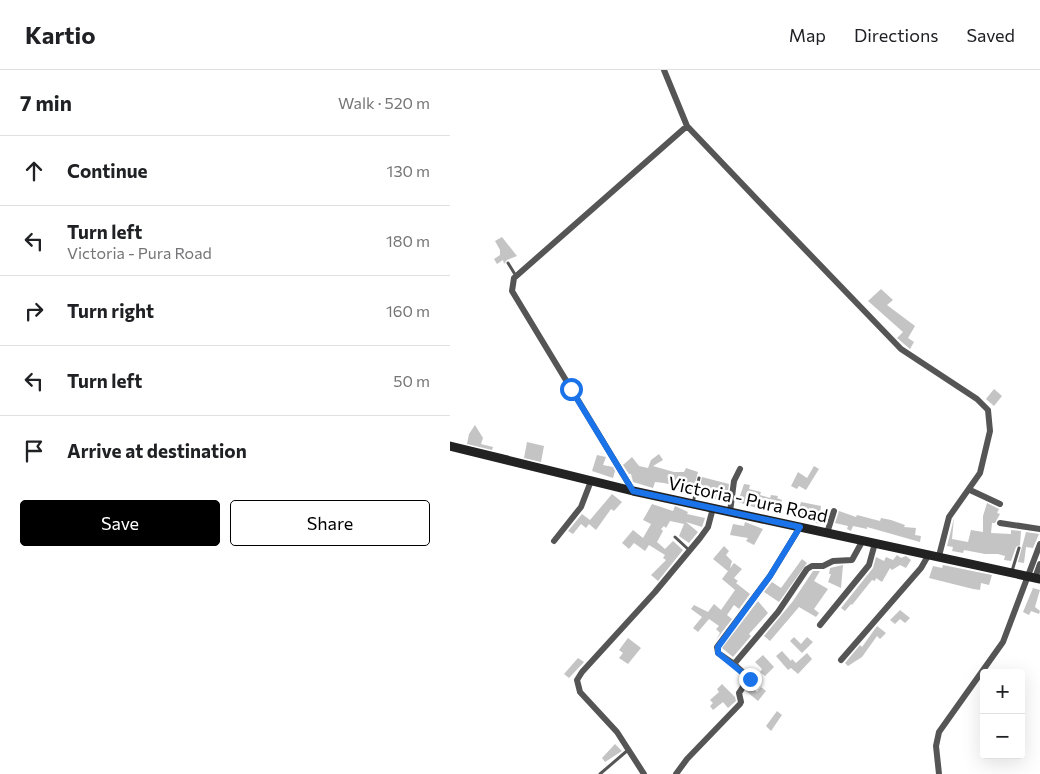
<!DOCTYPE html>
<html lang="en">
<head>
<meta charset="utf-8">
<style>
  body { margin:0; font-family:Commissioner,sans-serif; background:#f2f2f2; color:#202124 }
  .controls { position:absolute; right:15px; bottom:15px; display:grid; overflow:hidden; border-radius:5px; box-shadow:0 5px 20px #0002 }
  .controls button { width:45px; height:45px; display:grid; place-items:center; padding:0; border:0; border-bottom:1px solid #e0e0e0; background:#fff; color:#202124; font:25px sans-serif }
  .stop { position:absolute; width:15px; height:15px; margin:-11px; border:4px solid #1a73e8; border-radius:50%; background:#fff }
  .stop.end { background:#1a73e8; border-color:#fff; box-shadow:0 1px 5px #0008 }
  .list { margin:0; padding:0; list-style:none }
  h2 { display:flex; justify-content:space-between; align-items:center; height:65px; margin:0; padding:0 20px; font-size:21px }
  h2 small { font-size:16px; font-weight:400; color:#757577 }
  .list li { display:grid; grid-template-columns:32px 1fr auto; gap:15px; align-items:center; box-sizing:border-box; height:70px; padding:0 20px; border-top:1px solid #e0e0e0 }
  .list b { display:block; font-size:19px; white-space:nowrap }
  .list p { margin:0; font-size:16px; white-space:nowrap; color:#757577 }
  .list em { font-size:16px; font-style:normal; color:#757577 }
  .actions { display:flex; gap:10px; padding:15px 20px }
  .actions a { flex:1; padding:11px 0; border:1px solid #000; border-radius:5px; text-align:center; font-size:18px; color:#000 }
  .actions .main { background:#000; color:#fff }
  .icon { flex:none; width:28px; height:28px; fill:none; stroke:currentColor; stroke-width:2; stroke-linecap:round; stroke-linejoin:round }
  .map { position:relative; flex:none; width:590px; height:704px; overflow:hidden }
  header { display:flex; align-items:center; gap:30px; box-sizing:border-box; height:70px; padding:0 25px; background:#fff; border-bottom:1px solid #e0e0e0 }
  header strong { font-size:24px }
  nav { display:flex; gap:28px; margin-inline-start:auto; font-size:18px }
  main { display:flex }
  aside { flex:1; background:#fff }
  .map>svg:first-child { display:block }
  .building { fill:#c4c4c4 }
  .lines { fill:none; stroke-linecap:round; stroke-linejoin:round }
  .service { stroke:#555; stroke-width:3 }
  .minor { stroke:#555; stroke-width:6 }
  .secondary { stroke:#222; stroke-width:9 }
  .route { stroke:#1a73e8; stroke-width:6 }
  .labels { text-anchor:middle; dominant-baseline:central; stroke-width:5; stroke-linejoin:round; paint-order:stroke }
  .street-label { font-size:18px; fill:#000; stroke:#fff }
</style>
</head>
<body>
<header>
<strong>Kartio</strong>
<nav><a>Map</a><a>Directions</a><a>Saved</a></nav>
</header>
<main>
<aside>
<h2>7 min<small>Walk · 520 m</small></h2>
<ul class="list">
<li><svg class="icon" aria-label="ahead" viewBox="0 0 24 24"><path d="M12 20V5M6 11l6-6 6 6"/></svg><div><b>Continue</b></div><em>130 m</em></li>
<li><svg class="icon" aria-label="left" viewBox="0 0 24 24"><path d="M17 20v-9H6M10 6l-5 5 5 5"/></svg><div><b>Turn left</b><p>Victoria - Pura Road</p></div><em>180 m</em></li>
<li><svg class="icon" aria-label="right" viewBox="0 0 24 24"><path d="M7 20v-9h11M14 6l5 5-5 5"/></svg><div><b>Turn right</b></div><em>160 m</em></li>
<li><svg class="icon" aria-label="left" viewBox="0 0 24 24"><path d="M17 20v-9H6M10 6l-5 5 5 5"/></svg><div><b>Turn left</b></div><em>50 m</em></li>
<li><svg class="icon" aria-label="arrive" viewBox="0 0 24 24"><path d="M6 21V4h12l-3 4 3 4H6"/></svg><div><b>Arrive at destination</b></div></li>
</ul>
<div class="actions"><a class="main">Save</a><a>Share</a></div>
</aside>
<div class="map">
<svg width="590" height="704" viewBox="0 0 590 704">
  <rect width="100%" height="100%" fill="#fff"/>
  <path class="building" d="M52 167 67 186 57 190 54 194 53 190 47 194 44 189 50 185V180L45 171Z
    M431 219 443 230 437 235 465 256 458 268 464 272 460 279 447 268 453 262 418 231Z
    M544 319 552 326 544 336 536 329Z
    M25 355 33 368 31 374 43 377 42 380 17 374 19 364Z
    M77 372 94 376 91 392 74 388Z
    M209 384 213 390 203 396 224 402H234L236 398 248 402 242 425 226 418 227 416 214 413 205 412 203 418 183 412 181 404H179L173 395 182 387 189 396 198 398 201 390Z
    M147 385 156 387 153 395 163 397 165 401 163 408 142 401Z
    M364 396 369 399 356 420 349 416 347 419 341 416 348 402 357 408Z
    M252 407 279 414 278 421 269 419 266 429 248 425Z
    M294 414 300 415 299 419 311 422 310 425 320 428 321 425 328 426 327 428 332 430 330 437H317L316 441 288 432Z
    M162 424 172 432 164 441 161 439 146 460 139 454 136 458 131 454 123 464 118 461 132 444 140 450Z
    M351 432 371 436 370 445 377 446 375 453 370 452V454L357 451 358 449 344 448V441L348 442Z
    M537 433 549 439 547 443 550 444 545 453H542L541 463 561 464V460L571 461 570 475 566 477 561 491 554 490 555 486 548 484H535L514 480 513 483 502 481 503 477 497 476 504 448 502 469 518 472 521 460 533 462V446Z
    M202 434 223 441 225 436 238 442 237 444 255 448 252 457 236 452 248 462 239 473 229 466 234 454 220 451 216 458 214 456 211 459 213 461 207 472 215 479 223 471 233 480 208 511 201 505 216 490 213 488 215 485 199 475 195 481 184 473 179 479 172 473 183 460 193 468 201 454 193 450Z
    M389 441 406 447 407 445 430 451 431 448 441 450 455 455 454 457 466 458 465 465 471 466 470 472 417 457V459L403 456 401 461 397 459 398 456 385 453Z
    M295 452 313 459 304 475 296 471 298 468 280 465 283 454 294 456Z
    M576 462 589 464 583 478 576 477 574 493 568 492Z
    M274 476 279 481 276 485 282 491 279 502 263 489Z
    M447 485 451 488 456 486 461 490 456 498 450 495 442 500 440 498 432 512 426 508 425 511 422 510 402 535 401 534 395 541 391 538 423 498 426 487 434 491 436 487 443 490Z
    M352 489 357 493 329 532 314 522 322 512 331 518Z
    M284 493 292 499 284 508 288 511 286 513 300 524 289 539 284 535 277 545 282 549 266 570 270 563 266 559 269 556 259 549 248 562 243 558 252 547 241 539 244 535 258 542 264 534 271 540 285 520 272 509Z
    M393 495 391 518 378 512 381 504H379L380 498Z
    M493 495 542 505 539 515 531 513 530 520 523 519 479 508 483 496 492 498Z
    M363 501H370L364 511 378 519 364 539 369 543 366 547 349 537 320 571 314 566 343 531Z
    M583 518 590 520 585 537 590 541 589 544 581 541 579 545 573 542Z
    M308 531 318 543 299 564 301 566 283 587 272 578Z
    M450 540 460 548 455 553 450 549 445 554 440 550Z
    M427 556 436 563 430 569 427 566 412 587 398 596 395 593 410 575 412 577Z
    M344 567 351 574 357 567 363 572 352 583 340 571Z
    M178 568 191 578 178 594 169 588 173 583 169 580Z
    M332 581 341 591 342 589 346 593 357 583 362 589 348 604 341 598 338 600 326 586Z
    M313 585 324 597 315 606 310 602 312 599 305 592Z
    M128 588 134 592 119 608 114 604Z
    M272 614 285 627 286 631 278 638 273 632 263 640 260 636 263 633 260 630 269 622 267 619Z
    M300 616 307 622 311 617 316 621 308 631 296 621Z
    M327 641 332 645 321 661 316 656Z
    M165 674 172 681 155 692 152 688Z"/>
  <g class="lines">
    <path class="service" d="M58 193 66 206
      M243 433 249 408
      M225 467 239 480
      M562 501 569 478
      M150 704 178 680"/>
    <path class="minor" d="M214 0 237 56 318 141 451 279 527 329 538 340 540 361 530 403 499 447 489 486
      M520 420 550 434
      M183 421 62 221 64 208 237 56
      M280 442 284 411 290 399
      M550 453 590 459
      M377 463 384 441
      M104 471 131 437 141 411
      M585 508 590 494
      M370 555 419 495 425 473
      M391 590 471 498 479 484
      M284 594 268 583 267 577 320 506 350 457
      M194 704 167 662 130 622 127 610 132 602 205 522 250 468 258 457 263 438
      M226 704 237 689 290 634 291 632 289 623 299 608 284 594 328 542 357 499 362 496H373L383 491 402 490 413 470
      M489 704 486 676 489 662 553 572 590 474"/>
    <path class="secondary" d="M0 376 183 421 590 509"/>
  </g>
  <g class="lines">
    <path class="route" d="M121 319 183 421 350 457 320 506 268 577V583L300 609"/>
  </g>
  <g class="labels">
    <g class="street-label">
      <text transform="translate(298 429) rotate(12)">Victoria - Pura Road</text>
    </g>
  </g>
</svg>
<div class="controls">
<button>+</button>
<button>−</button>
</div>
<div class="stop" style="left:121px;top:319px"></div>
<div class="stop end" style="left:300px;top:609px"></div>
</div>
</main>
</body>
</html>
